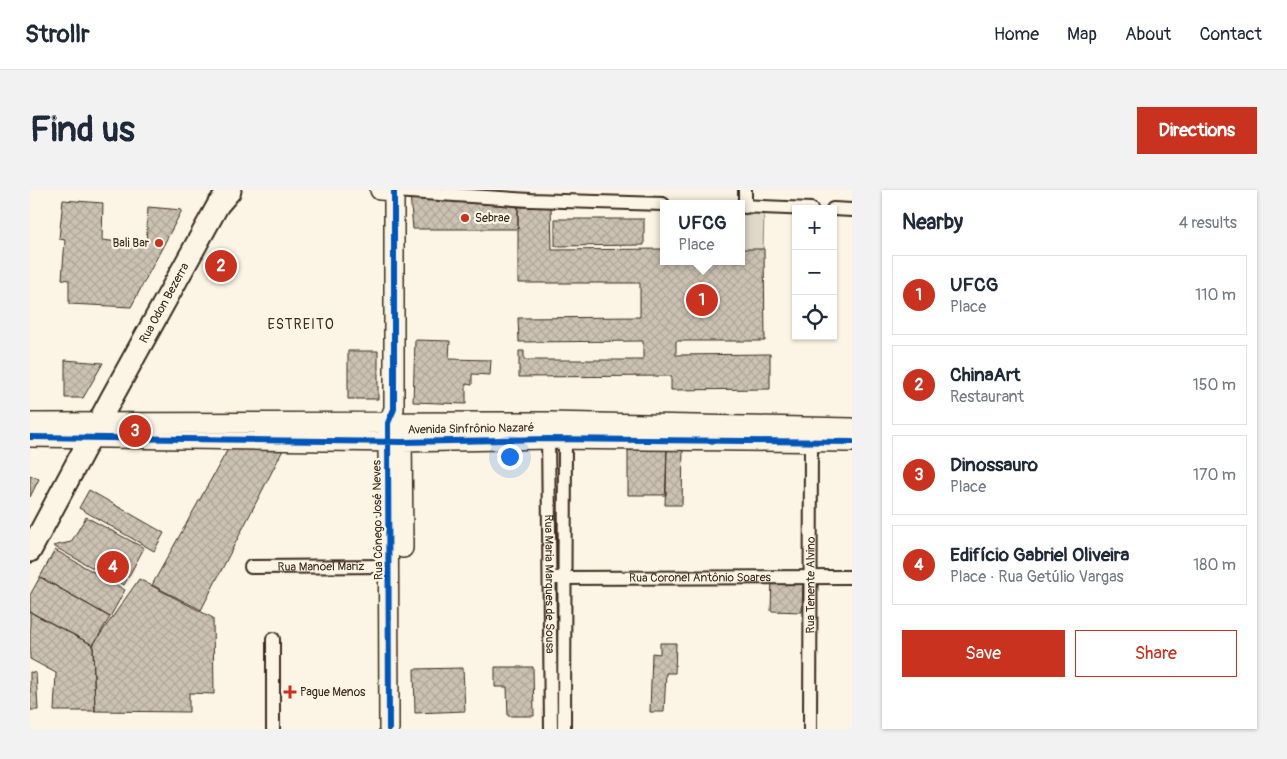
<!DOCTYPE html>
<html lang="en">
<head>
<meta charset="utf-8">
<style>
  body { margin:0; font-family:Pangolin,sans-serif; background:#f2f2f3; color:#1f2937 }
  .controls { position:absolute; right:15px; top:15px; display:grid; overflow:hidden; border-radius:0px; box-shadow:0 1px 4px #0004 }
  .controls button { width:45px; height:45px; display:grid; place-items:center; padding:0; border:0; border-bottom:1px solid #e0e1e3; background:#fff; color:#1f2937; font:25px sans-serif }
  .you { position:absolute; left:479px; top:266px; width:18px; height:18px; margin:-12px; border:4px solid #fff; border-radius:50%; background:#1a73e8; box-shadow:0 0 0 8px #1a73e833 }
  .badge { display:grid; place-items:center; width:32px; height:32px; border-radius:50%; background:#c8321e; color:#fff; font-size:16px; font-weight:700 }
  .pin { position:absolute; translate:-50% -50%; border:2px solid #fff; box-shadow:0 1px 5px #0006 }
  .popup { position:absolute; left:630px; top:10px; width:85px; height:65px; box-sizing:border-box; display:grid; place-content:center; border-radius:0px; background:#fff; filter:drop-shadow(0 1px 4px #0005); font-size:16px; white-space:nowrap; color:#747a83 }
  .popup b { font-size:19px; color:#1f2937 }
  .popup::after { content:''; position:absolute; left:50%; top:100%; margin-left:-10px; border:10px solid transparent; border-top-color:#fff }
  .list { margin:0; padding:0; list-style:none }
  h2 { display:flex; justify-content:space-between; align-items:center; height:65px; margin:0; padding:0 20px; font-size:21px }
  h2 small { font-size:16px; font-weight:400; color:#747a83 }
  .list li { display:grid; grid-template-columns:32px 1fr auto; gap:15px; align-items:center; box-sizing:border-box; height:80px; margin:0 10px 10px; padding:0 10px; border:1px solid #e0e1e3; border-radius:0px }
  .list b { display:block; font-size:19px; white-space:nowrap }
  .list p { margin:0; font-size:16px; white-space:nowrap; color:#747a83 }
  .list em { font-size:16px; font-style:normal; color:#747a83 }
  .actions { display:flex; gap:10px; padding:15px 20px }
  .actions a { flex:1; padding:11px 0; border:1px solid #c8321e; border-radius:0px; text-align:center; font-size:18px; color:#c8321e }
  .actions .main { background:#c8321e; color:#fff }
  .icon { flex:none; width:28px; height:28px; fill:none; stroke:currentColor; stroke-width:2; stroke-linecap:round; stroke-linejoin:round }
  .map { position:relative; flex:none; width:822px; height:539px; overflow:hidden; border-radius:0px }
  header { display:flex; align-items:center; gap:30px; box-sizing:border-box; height:70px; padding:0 25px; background:#fff; border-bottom:1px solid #e0e1e3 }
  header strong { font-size:24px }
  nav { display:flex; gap:28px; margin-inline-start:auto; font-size:18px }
  .intro { display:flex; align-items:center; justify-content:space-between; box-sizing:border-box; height:120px; padding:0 30px }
  h1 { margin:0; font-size:35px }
  .button { padding:12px 22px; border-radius:0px; background:#c8321e; color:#fff; font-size:18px; font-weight:700 }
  main { display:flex; gap:30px; padding:0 30px }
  aside { flex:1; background:#fff; border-radius:0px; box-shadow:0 1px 4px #0004 }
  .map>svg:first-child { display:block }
  .green { fill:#e0d8c8; stroke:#8e8173 }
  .building { fill:url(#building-cross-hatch); stroke:#3b2a1e }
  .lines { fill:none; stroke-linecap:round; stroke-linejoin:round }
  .street-casing { stroke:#3b2a1e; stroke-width:16 }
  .secondary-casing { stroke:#3b2a1e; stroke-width:22 }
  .primary-casing { stroke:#3b2a1e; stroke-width:25 }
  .street { stroke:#fcf5e5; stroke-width:12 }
  .secondary { stroke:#fcf5e5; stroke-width:19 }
  .primary { stroke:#fcf5e5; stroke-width:21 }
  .cycleway-casing { stroke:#fcf5e5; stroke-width:9 }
  .cycleway { stroke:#0057b8; stroke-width:6 }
  .poi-dot { fill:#c8321e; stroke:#fcf5e5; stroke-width:2 }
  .labels { text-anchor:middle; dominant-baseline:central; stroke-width:4.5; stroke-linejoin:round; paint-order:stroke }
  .poi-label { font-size:12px; fill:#3b2a1e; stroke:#fcf5e5; text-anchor:start }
  .street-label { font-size:12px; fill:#3b2a1e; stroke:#fcf5e5 }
  .neighbourhood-label { font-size:14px; letter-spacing:1px; fill:#3b2a1e; stroke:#fcf5e5 }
</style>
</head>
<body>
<header>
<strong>Strollr</strong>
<nav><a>Home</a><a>Map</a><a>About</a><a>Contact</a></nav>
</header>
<div class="intro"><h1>Find us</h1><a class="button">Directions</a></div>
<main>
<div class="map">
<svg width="822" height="539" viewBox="0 0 822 539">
  <defs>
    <pattern id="building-cross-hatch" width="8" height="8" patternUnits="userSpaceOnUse" patternTransform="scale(1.25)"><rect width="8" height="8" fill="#ccc2b3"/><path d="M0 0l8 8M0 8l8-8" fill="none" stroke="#b0a79a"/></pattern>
  </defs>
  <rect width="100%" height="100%" fill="#fcf5e5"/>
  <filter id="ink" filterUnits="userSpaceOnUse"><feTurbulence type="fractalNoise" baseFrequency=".02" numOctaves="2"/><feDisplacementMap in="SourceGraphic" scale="10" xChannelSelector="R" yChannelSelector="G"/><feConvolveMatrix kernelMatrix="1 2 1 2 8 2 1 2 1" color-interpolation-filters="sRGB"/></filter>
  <g filter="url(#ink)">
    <path class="green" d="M711 22 734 23 733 62 711 61Z"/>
    <path class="building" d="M380 4 488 17V39H383Z
      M33 10 73 13 72 50 116 55 118 17 152 20 101 117 39 114V90L32 89 35 50 29 49Z
      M488 17H521L522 60 633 59V71H711V59H734L735 151H646V165L740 164V199L641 200V186L489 187V161H494V170H613V151L489 152 488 128 610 127V93H488Z
      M525 29H614V55L525 56Z
      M385 150 420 151 419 169 461 170 460 185 442 184V195L436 194V214L383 212Z
      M318 161H348V209H318Z
      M35 170 73 173 53 208H35Z
      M598 255H637L636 305H598Z
      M637 255H653L652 315H635Z
      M254 258 171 420 122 395 198 259Z
      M0 285 9 289 0 307Z
      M59 300 134 343 124 361 49 318Z
      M56 327 114 358 94 395 23 356 41 352Z
      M25 360 95 400 80 427 10 387Z
      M10 387 80 427 63 455 0 422V405Z
      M742 387 773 388 772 422 741 421Z
      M109 389 183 428 184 504 159 503V522L65 521 63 455Z
      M0 422 63 455 65 521H24L26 483 0 469Z
      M630 453H646L645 483H636L634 522H620L622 463 630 464Z
      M465 477H503L504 526H478L477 497H465Z
      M433 478 435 521 385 523 384 479Z
      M0 482 6 483 8 520H0Z"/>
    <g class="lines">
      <g class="street-casing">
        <g id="street">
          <path d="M364 1 500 10 633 14"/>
          <path d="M711 16 781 19"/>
          <path d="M715 17V0"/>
          <path d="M803 19 822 20"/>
          <path id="s1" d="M518 242 521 539"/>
          <path id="s2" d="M221 377 360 376"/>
          <path id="s3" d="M525 388 822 387"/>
          <path d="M243 449V539"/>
          <path d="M534 539 535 242"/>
          <path id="s4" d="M780 539 781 252"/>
        </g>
      </g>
      <g class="secondary-casing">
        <path id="secondary" d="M350 0 364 1V219L358 233 359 539
          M0 233 518 232 822 238
          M372 240 373 358
          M0 247 372 252 518 249 822 252"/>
      </g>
      <g class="primary-casing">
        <g id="primary">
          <path id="s5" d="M0 361 81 209 188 15 200 1"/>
        </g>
      </g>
      <use href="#street" class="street"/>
      <use href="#secondary" class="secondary"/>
      <use href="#primary" class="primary"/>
      <g class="cycleway-casing">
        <path id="cycleway" d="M0 247 372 252 518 249 822 252
          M359 539 358 233 364 219V1"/>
      </g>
      <use href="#cycleway" class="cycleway"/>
    </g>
  </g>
  <g class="poi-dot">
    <circle cx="435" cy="28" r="5"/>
    <circle cx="129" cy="53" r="5"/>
    <path d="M257.5 494.5h5v5h5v5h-5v5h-5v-5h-5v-5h5z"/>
  </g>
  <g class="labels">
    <g class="poi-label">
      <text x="445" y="28">Sebrae</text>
      <text x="119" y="53" text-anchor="end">Bali Bar</text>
      <text x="270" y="502">Pague Menos</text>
    </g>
    <g class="street-label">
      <text stroke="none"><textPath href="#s5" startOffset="282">Rua Odon Bezerra</textPath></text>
      <text transform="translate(441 239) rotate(-1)">Avenida Sinfrônio Nazaré</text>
      <text transform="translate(348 330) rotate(-91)">Rua Cônego José Neves</text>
      <text stroke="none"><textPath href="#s2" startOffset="70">Rua Manoel Mariz</textPath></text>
      <text stroke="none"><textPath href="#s3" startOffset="145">Rua Coronel Antônio Soares</textPath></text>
      <text stroke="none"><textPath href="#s1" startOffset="152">Rua Maria Marques de Sousa</textPath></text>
      <text stroke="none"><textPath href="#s4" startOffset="144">Rua Tenente Alvino</textPath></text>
    </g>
    <g class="neighbourhood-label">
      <text x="271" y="134">ESTREITO</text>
    </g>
  </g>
</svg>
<div class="controls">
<button>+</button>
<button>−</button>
<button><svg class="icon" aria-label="locate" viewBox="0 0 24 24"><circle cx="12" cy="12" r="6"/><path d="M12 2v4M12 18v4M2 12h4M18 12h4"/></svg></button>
</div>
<div class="you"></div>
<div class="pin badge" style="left:672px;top:110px">1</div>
<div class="popup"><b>UFCG</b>Place</div>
<div class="pin badge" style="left:191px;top:76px">2</div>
<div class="pin badge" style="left:105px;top:241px">3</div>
<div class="pin badge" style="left:83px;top:377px">4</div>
</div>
<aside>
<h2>Nearby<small>4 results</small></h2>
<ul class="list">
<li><span class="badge">1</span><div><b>UFCG</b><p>Place</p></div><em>110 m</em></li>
<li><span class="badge">2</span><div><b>ChinaArt</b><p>Restaurant</p></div><em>150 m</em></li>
<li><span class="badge">3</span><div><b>Dinossauro</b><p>Place</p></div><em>170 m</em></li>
<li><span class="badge">4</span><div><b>Edifício Gabriel Oliveira</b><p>Place · Rua Getúlio Vargas</p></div><em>180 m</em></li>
</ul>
<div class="actions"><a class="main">Save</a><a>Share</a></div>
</aside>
</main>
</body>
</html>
